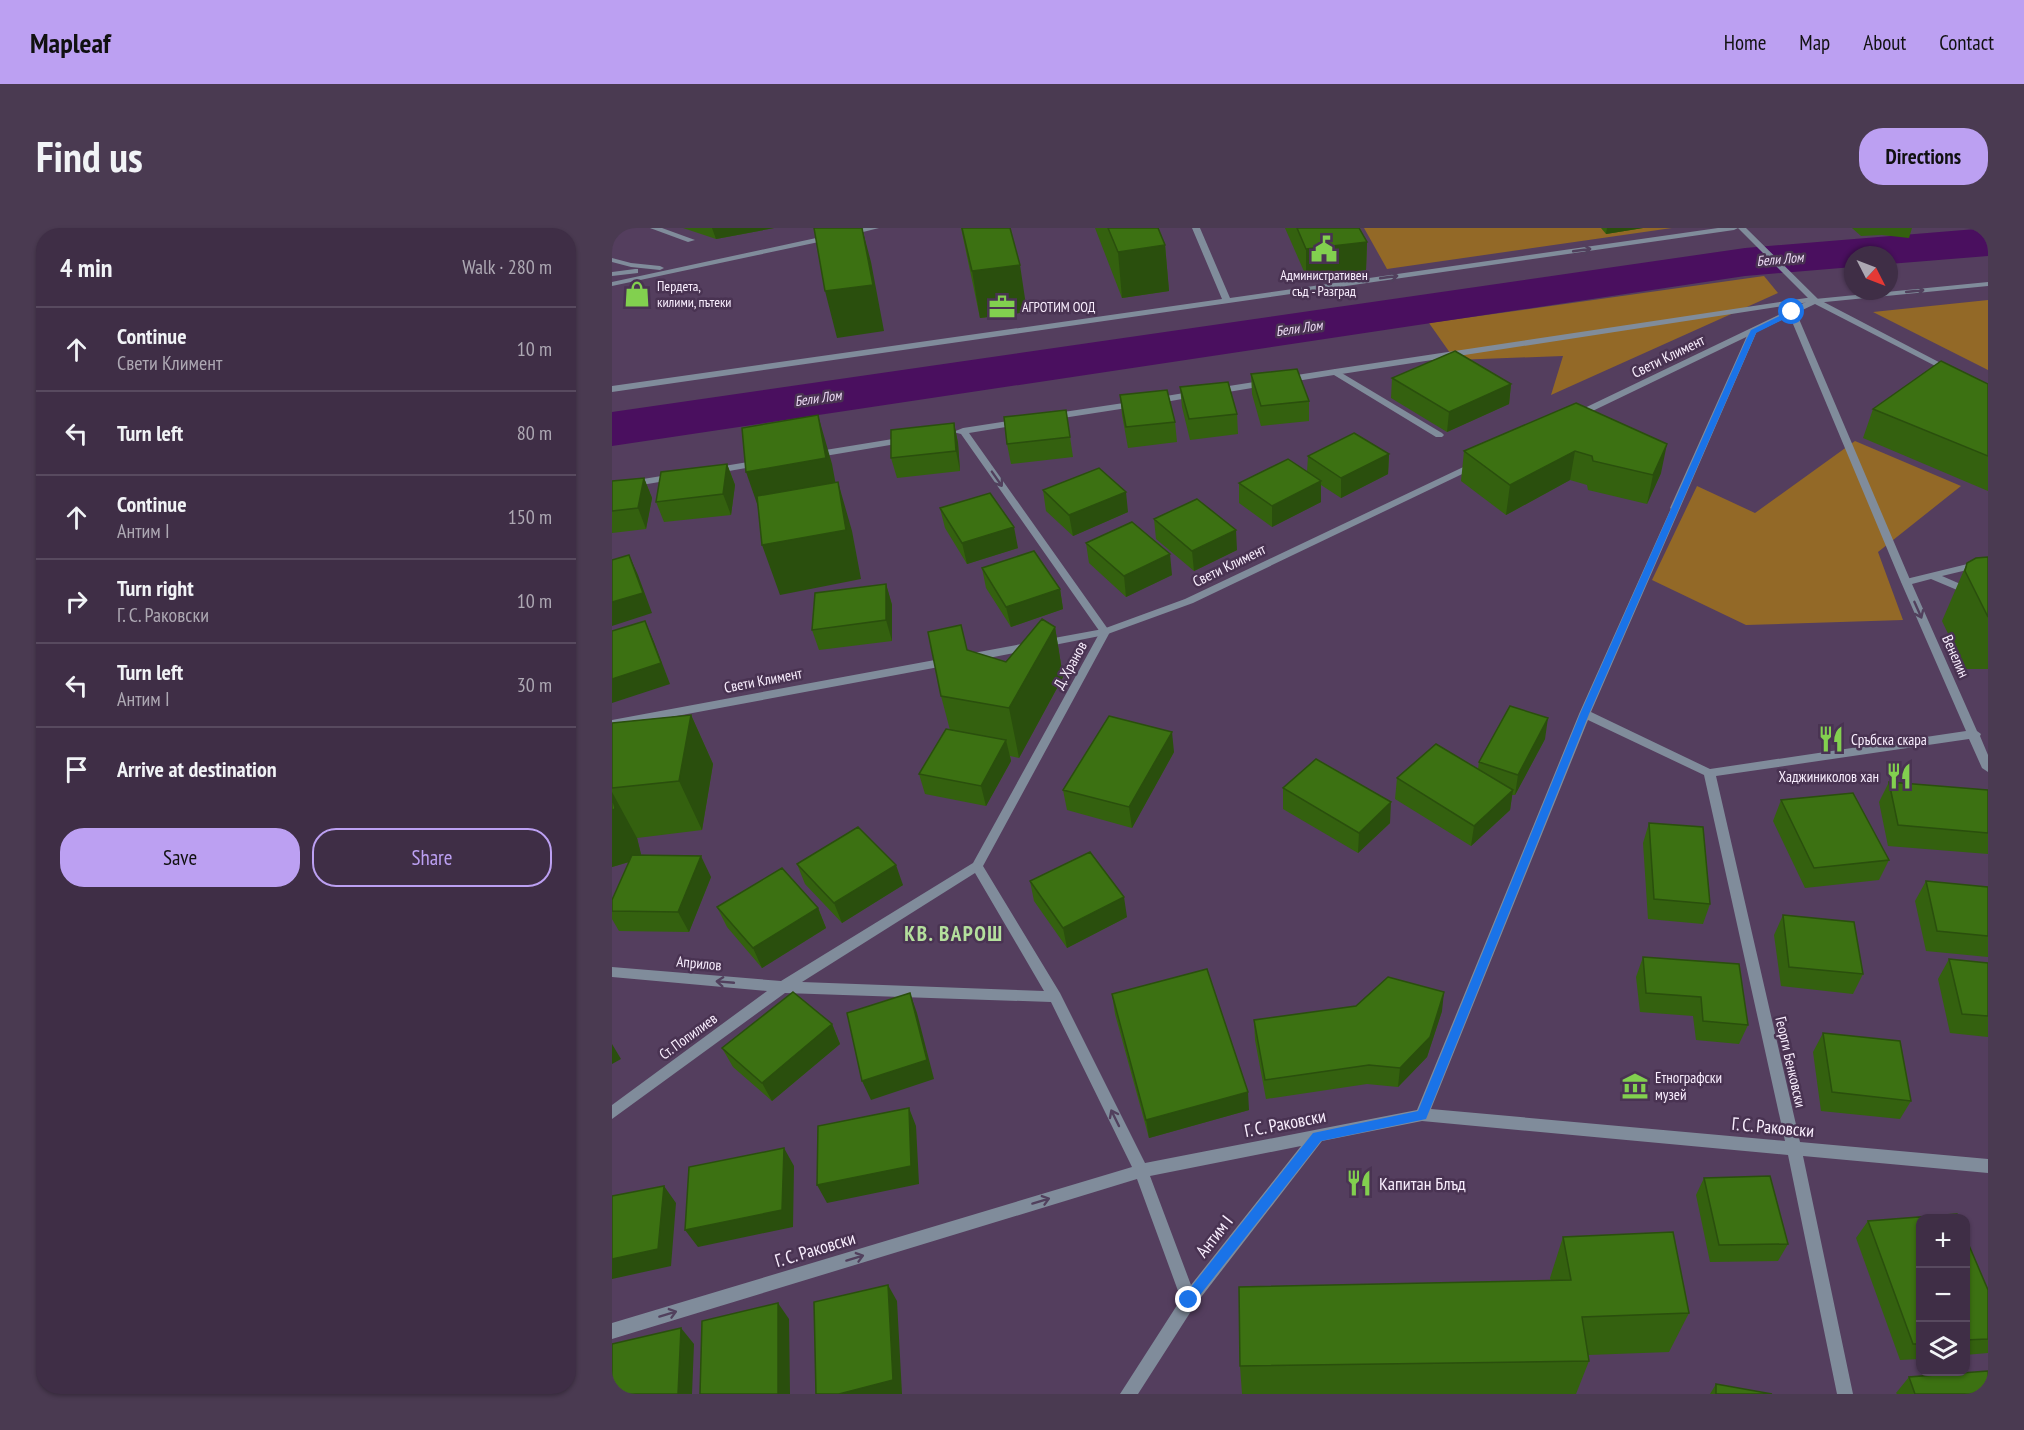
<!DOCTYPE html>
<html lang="en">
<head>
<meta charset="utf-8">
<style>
  body { margin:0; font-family:"PT Sans Narrow",sans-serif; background:#4a3a51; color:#f1f3f6 }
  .controls { position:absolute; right:18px; bottom:18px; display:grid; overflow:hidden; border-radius:12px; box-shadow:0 2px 4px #0004 }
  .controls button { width:54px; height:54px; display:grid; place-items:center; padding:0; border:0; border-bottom:2px solid #584a5f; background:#3f2e46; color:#f1f3f6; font:30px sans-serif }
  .compass { position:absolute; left:1232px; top:18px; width:54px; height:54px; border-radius:50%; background:#3f2e46; box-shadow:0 2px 4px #0004; rotate:132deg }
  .stop { position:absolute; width:18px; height:18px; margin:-14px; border:4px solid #1a73e8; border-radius:50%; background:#fff }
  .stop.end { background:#1a73e8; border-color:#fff; box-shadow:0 2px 6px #0008 }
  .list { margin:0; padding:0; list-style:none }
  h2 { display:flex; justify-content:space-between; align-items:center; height:78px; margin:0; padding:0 24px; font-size:26px }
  h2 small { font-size:20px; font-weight:400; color:#ada8b3 }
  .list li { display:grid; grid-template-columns:39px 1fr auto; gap:18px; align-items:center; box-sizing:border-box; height:84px; padding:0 24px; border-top:2px solid #584a5f }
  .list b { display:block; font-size:22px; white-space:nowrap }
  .list p { margin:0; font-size:20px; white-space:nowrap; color:#ada8b3 }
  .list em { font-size:20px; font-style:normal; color:#ada8b3 }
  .actions { display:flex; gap:12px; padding:18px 24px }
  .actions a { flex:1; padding:14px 0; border:2px solid #bca0f2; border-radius:24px; text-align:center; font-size:21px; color:#bca0f2 }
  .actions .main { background:#bca0f2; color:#111 }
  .icon { flex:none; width:33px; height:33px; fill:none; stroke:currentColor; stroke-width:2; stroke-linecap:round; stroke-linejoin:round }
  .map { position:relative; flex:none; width:1376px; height:1166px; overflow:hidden; border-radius:24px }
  header { display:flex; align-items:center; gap:36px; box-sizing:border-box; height:84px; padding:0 30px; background:#bca0f2; color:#111 }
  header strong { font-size:28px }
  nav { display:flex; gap:33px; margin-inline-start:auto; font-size:21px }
  .intro { display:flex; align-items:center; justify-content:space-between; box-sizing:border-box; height:144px; padding:0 36px }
  h1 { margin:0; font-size:42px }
  .button { padding:15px 27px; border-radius:24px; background:#bca0f2; color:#111; font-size:21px; font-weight:700 }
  main { display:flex; gap:36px; padding:0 36px }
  aside { flex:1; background:#3f2e46; border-radius:24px; box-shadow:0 2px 4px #0004 }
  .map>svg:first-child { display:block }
  .green { fill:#936927 }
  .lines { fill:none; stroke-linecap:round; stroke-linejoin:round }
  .river { fill:#4a0f5f; fill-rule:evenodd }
  .service { fill:#808c9b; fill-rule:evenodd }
  .pedestrian { fill:#808c9b; fill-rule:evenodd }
  .minor { fill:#808c9b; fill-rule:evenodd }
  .tertiary { fill:#808c9b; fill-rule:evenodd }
  .wall { fill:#34610f }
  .shaded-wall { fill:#2a4f0d }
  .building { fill:#3c7112; stroke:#2a4f0d; stroke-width:1.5 }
  .oneway { stroke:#51405d }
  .route { fill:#1a73e8 }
  .labels { text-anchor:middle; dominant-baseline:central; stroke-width:5; stroke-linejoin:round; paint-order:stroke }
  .far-water-label { font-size:14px; font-style:italic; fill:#ecdaf4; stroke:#493352 }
  .far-poi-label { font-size:14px; fill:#f9eefe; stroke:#493352; text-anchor:start }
  .street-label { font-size:15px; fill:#f9eefe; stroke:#493352 }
  .poi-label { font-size:15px; fill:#f9eefe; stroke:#493352; text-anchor:start }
  .near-street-label { font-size:18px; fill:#f9eefe; stroke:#493352 }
  .near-poi-label { font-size:18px; fill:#f9eefe; stroke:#493352; text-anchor:start }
  .district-label { font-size:21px; font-weight:bold; letter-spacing:1.5px; fill:#b4df9d; stroke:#493352 }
</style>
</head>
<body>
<header>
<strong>Mapleaf</strong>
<nav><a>Home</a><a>Map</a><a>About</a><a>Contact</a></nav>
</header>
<div class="intro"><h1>Find us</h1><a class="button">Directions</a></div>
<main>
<aside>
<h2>4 min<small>Walk · 280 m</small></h2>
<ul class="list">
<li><svg class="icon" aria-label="ahead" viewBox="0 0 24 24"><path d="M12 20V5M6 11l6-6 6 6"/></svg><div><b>Continue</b><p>Свети Климент</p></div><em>10 m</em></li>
<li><svg class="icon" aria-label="left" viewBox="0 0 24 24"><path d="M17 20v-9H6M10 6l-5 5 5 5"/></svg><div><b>Turn left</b></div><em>80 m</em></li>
<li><svg class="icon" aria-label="ahead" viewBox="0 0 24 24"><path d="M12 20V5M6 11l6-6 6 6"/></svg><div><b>Continue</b><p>Антим I</p></div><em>150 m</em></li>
<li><svg class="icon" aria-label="right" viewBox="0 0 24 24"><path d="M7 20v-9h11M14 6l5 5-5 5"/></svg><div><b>Turn right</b><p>Г. С. Раковски</p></div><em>10 m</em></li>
<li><svg class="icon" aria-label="left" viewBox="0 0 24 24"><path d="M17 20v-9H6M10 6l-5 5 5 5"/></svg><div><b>Turn left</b><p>Антим I</p></div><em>30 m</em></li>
<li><svg class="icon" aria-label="arrive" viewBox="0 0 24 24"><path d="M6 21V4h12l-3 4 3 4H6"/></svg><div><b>Arrive at destination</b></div></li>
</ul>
<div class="actions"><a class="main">Save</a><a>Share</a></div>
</aside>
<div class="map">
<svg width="1376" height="1166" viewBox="0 0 1376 1166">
  <rect width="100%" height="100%" fill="#543e5e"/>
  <path class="green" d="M752 0H1060L775 41Z
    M1152 48 1166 65 939 167 951 128 843 132 817 95Z
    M1376 72V142L1261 84Z
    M1243 213 1349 258 1266 324 1291 392 1134 397 1040 352 1085 258 1143 285Z"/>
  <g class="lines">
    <path class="river" d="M1376 0V28L1277 36V27H1241V39L1133 48 0 218V184L1133 20Z"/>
    <path class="service" d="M38 0H50L83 12 76 14Z"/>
    <path class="pedestrian" d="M1201 69H1204V73L723 147 719 144 723 141Z
      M1177 82 1184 84 1299 354 1298 356 1294 357 1289 354 1176 84Z
      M1138 101 1145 103 1068 280 1063 283 1060 282 1058 280Z"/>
    <path class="minor" d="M580 0H588L618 70 1106 0H1126L1122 2 0 164V158L610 71Z
      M1376 54V58L1203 75 1199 73 1203 71Z
      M723 141 830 205 832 207 830 209H824L722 147 672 155 668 152 672 149Z
      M655 152 659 155 658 157 604 166 600 163 604 160Z
      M584 163 587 164V168L542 176 538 173 542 170Z
      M525 173 528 174V178L438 192 434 189 438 186Z
      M409 191 412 192V196L357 205 498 404 371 638 448 765 533 935 805 882 967 486 1060 278 1063 277 1068 280 979 484 1098 541 1354 503 1289 354 1290 352 1376 331V337L1330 348 1376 368V375L1319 351 1300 356 1365 503 1369 506 1368 508 1376 527V544L1370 540 1357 511 1104 548 1188 914 1376 931V945L1191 928 1241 1166H1225L1176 927 810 893 710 913 583 1077 526 1166H508L569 1071 525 951 0 1111V1095L520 939 439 774 173 765 0 891V877L155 763 0 749V739L169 753 361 635 488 404 349 206 341 204 351 200ZM976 492 1092 547 1173 913 819 881ZM363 645 432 763 190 754ZM689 918 579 1057 538 948Z
      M293 209 298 212 296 214 201 230 196 227 201 224Z
      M148 232 153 235 151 237 100 246 95 243 100 240Z
      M62 246 67 249 65 251 0 262V256Z"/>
    <path class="tertiary" d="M252 0H267L235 8 231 6Z
      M1126 0H1134L1206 71 1344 143 1337 145 1203 76 966 190H960V186L1198 72Z
      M218 7H221V11L0 58V54Z
      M0 30 19 35 48 38 52 40 48 42 19 39 0 34Z
      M23 41H26V45L0 48V44Z
      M864 233 869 236 867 238 581 375 493 407 356 434 351 430 356 426 491 401 573 371Z
      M339 429 344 433 343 436 0 500V492Z"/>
  </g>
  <path class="wall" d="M71 0H162L104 11Z
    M349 0H398L415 84 368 90Z
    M483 0H546L553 17 557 63 510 70Z
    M673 0H747L755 14 754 42 694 48Z
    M989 0H1031L994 6Z
    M1240 0H1300L1297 10 1270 7 1249 8Z
    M639 146 697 173V193L649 198 640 166Z
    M780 150 899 156 897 176 835 204 779 170Z
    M1376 156V263L1251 210 1261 181Z
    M568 159 625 186 626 206 578 212 570 179Z
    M508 167 563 194 565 214 516 220 510 187Z
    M964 175 1049 245 1035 276 976 262 975 257 958 252 894 287 849 253 852 223Z
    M454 182 461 229 399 236 395 216Z
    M342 195 346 215 348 243 285 250 279 230Z
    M777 226 776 246 729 270 709 257V274L660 299 627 275V255L695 244 696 228Z
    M115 236 123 257 119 287 52 294 44 274Z
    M32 250 40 270 34 301 0 305V253Z
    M431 262 516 284 461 308 434 283Z
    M328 280 406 320 355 336 333 300Z
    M542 291 625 322 582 343 544 311Z
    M474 315 560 347 514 369 477 335Z
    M1376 329V441H1353L1330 393 1355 335Z
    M370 340 448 361 451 381 399 399 374 360Z
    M274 356 280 377V413L207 422 200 402Z
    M443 399 451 449 407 530 398 528 399 533 374 578 313 566 307 546 338 502 329 468 355 422 394 434Z
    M79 487 101 536 90 602 25 610 29 627 99 649 77 704 7 703 0 691V672L17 634 0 639V495Z
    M933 511 903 567H900L898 582 859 618 783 571 785 550 866 541 867 534Z
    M562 524 520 600 455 582 451 562Z
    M1277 554 1376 562V626L1276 618 1267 574Z
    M671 560 778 595 746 625 671 581Z
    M1169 572 1277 632 1267 652 1193 660 1161 593Z
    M1037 595 1098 676 1091 696 1036 691 1031 615Z
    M185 636 291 657 230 695 193 656Z
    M418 653 515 689 455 720 422 673Z
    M1314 653 1376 659V729L1314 723 1303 673Z
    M105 679 206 680 214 700 150 740 115 699Z
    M1171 687 1251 746 1241 766 1169 758 1162 707Z
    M1031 729 1136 797 1127 816 1084 812 1081 788 1028 784 1024 749Z
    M1337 731 1376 735V809L1338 805 1326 751Z
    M500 766 637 882 537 910 503 786Z
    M830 783 815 829 786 859 755 856 654 871 643 812 642 792Z
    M220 796 228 816 160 873 121 839 110 820Z
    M1211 805 1299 873 1288 891 1209 883 1201 824Z
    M1092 950 1176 1016 1166 1033 1098 1034 1084 967Z
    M1308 990V1131L1288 1132 1244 1010 1256 993Z
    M1353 1008 1376 1062V1125L1353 1127Z
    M951 1009 1077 1085 1057 1124 976 1127 977 1133 964 1166H630L628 1138 939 1053 938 1050Z
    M1297 1149 1376 1166H1285L1284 1165Z
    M1104 1156 1160 1166H1098Z"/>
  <path class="shaded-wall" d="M100 0H162L104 11Z
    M250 0 259 34 272 103 225 110 213 63Z
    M995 0H1031L994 6Z
    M755 14 754 42 694 48V21Z
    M553 17 557 63 510 70 506 24Z
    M408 37 415 84 368 90 360 43Z
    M899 156 897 176 835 204 837 184Z
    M206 187 220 236 228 279 151 293 134 244Z
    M342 195 346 215 348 243 344 223Z
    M1055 216 1049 245 1035 276 1041 247Z
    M963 223 958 252 894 287 898 257Z
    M777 226 776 246 729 270V250Z
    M115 236 123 257 119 287 111 266Z
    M32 250 40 270 34 301 26 280Z
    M709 253V274L660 299V278Z
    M226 254 240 303 249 351 168 367 150 317Z
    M514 264 516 284 461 308 457 287Z
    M402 299 406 320 355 336 350 315Z
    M624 302 625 322 582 343 580 323Z
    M558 326 560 347 514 369 512 348Z
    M17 327 26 347 40 385 0 398V374Z
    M274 356 280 377V413L274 392Z
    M448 361 451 381 399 399 394 379Z
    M33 393 42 414 58 456 0 475V451Z
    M443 399 451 449 407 530 397 480Z
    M79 487 101 536 90 602 67 553Z
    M936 490 933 511 903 567 906 547Z
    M560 504 562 524 520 600 517 579Z
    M394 512 399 533 374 578 369 558Z
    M901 562 898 582 859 618 862 598Z
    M0 564 25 610 30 630 0 639Z
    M779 574 778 595 746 625 747 605Z
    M89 628 99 649 77 704 66 684Z
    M284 637 291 657 230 695 222 675Z
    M512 669 515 689 455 720 451 700Z
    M206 680 214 700 150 740 141 720Z
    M832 764 830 783 815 829 786 859 788 840Z
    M298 765 305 785 322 851 259 872 250 853Z
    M220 796 228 816 160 873 150 855Z
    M0 816 9 831 0 836Z
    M636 864 637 882 537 910 534 892Z
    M297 880 304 898 307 956 215 975 205 957Z
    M172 920 182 938 181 999 86 1019 73 1002Z
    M52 958 64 975 59 1038 0 1051V1031Z
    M276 1057 285 1073 290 1166H227Z
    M166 1075 177 1091 178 1166H166Z
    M69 1100 82 1116 80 1166H66Z"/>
  <path class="building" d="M202 0H250L261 57 213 63Z
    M350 0H398L408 37 360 43Z
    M496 0H546L553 17 506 24Z
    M685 0H747L755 14 694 21Z
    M843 123 899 156 837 184 780 150Z
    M1329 133 1376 156V228L1261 181Z
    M685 141 697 173 649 178 639 146Z
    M616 154 625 186 577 191 568 159Z
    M555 162 563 194 514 199 508 167Z
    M964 175 1055 216 1041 247 981 233 980 228 963 223 898 257 852 223Z
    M454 182 458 209 395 216 392 189Z
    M206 187 214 230 134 244 130 200Z
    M342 195 344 223 279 230V202Z
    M742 205 777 226 729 250 696 228Z
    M676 231 709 253 660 278 627 255Z
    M115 236 111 266 44 274 49 244Z
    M487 240 514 264 457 287 431 262Z
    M32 250 26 280 0 283V253Z
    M226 254 234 302 150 317 145 268Z
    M378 265 402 299 350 315 328 280Z
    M585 271 624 302 580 323 542 291Z
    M520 294 558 326 512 348 474 315Z
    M422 323 448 361 394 379 370 340Z
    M17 327 31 365 0 374V332Z
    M1376 329V389L1353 343 1355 335 1364 330Z
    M274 356V392L200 402 203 365Z
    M430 391 443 399 397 480 329 468 316 404 349 397 355 422 394 434Z
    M33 393 49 435 0 451V403Z
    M898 478 936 490 906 547 867 534Z
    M79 487 67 553 0 560V495Z
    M497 488 560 504 517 579 451 562Z
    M334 501 394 512 369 558 307 546Z
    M824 516 901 562 862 598 785 550Z
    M704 531 779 574 747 605 671 560Z
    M1277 554 1376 562V605L1286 597Z
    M1241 565 1277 632 1202 640 1169 572Z
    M0 567 3 581 0 582Z
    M1037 595 1091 599 1098 676 1042 671Z
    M246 599 284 637 222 675 185 636Z
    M478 624 512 669 451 700 418 653Z
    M20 627 89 628 66 684 0 683V672Z
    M170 640 206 680 141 720 105 679Z
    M1314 653 1376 659V708L1325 703Z
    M1171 687 1242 694 1251 746 1177 739Z
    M1031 729 1127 736 1136 797 1091 793 1089 769 1034 765Z
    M1337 731 1376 735V788L1350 786Z
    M595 741 636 864 534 892 500 766Z
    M776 749 832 764 818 809 788 840 757 837 653 852 642 792 744 778Z
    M181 764 220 796 150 855 110 820Z
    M298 765 315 832 250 853 235 785Z
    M1211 805 1288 813 1299 873 1220 864Z
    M297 880 299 938 205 957 206 898Z
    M172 920 170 982 73 1002 77 939Z
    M1158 948 1176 1016 1107 1017 1092 950Z
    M52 958 46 1021 0 1031V968Z
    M1345 986 1346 990H1308V1116H1301L1256 993Z
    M1061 1004 1077 1085 970 1089 977 1133 628 1138 627 1059 959 1052 951 1009Z
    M1353 1008 1376 1062V1111L1353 1112Z
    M276 1057 281 1152 227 1166H204L202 1074Z
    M166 1075V1166H88L90 1093Z
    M69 1100 66 1166H0V1116Z
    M1376 1143V1166H1303L1297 1149Z
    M1104 1156 1160 1166H1104Z"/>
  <defs><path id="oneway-shaft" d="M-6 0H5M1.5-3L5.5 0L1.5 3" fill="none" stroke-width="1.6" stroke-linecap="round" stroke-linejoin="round" transform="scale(1.5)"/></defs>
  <g class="oneway">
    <use href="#oneway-shaft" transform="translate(970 22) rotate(-8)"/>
    <use href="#oneway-shaft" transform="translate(777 49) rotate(-8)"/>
    <use href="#oneway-shaft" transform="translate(1303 63) rotate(-6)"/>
    <use href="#oneway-shaft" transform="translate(385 251) rotate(55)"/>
    <use href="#oneway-shaft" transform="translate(1306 382) rotate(66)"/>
    <use href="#oneway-shaft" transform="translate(113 754) rotate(-175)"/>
    <use href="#oneway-shaft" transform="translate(503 890) rotate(-116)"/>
    <use href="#oneway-shaft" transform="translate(429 973) rotate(-17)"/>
    <use href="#oneway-shaft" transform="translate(243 1030) rotate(-17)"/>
    <use href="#oneway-shaft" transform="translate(56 1086) rotate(-17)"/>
  </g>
  <path class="route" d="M1180 82 1182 86 1144 105 1141 112 977 486 814 891 709 913 581 1076 577 1078 572 1076 570 1072 572 1068 701 905 806 883 968 486 1134 112 1139 102Z"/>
  <defs>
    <g id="civic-bare" transform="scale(2.07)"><path d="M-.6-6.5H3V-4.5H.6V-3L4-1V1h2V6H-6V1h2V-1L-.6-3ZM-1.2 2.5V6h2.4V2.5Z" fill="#82d04f" stroke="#493352" stroke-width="2.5" paint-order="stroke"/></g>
    <g id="shop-bare" transform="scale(2.07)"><path d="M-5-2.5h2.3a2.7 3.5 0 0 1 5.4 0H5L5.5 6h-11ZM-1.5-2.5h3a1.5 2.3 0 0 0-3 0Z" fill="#82d04f" stroke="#493352" stroke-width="2.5" paint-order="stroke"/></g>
    <g id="office-bare" transform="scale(2.07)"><path d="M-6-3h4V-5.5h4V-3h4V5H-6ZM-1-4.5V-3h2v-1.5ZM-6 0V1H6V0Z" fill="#82d04f" stroke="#493352" stroke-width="2.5" paint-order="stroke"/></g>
    <g id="restaurant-bare" transform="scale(2.07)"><path d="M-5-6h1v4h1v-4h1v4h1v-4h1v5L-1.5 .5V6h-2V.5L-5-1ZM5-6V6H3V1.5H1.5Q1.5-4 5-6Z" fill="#82d04f" stroke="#493352" stroke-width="2.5" paint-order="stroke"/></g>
    <g id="museum-bare" transform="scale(2.07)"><path d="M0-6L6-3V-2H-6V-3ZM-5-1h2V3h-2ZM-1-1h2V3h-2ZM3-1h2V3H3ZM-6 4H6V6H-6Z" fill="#82d04f" stroke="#493352" stroke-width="2.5" paint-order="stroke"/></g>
  </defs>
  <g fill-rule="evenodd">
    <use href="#civic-bare" x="712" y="21"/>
    <use href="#shop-bare" x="25" y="66"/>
    <use href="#office-bare" x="390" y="79"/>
    <use href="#restaurant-bare" x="1219" y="511"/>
    <use href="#restaurant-bare" x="1287" y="548"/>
    <use href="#museum-bare" x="1023" y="858"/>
    <use href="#restaurant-bare" x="747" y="955"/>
  </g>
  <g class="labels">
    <g class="far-water-label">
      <text transform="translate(1168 31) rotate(-5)">Бели Лом</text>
      <text transform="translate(687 100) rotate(-8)">Бели Лом</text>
      <text transform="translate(206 170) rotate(-8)">Бели Лом</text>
    </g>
    <g class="far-poi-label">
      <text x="712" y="47" text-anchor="middle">Административен<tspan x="712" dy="16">съд - Разград</tspan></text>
      <text x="45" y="58">Пердета,<tspan x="45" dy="16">килими, пътеки</tspan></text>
      <text x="410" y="79">АГРОТИМ ООД</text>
    </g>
    <g class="street-label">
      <text transform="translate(1056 128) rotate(-26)">Свети Климент</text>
      <text transform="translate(617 337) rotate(-26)">Свети Климент</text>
      <text transform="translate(1344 428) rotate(66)">Венелин</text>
      <text transform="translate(458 437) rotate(-61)">Д. Хранов</text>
      <text transform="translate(151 452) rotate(-11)">Свети Климент</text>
      <text transform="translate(87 735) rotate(5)">Априлов</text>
      <text transform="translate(76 808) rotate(-36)">Ст. Попилиев</text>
      <text transform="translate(1179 834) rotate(77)">Георги Бенковски</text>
    </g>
    <g class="poi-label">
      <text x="1239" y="511">Сръбска скара</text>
      <text x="1267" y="548" text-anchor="end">Хаджиниколов хан</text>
      <text x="1043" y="849">Етнографски<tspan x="1043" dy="17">музей</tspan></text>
    </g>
    <g class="near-street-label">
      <text transform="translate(673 895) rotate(-11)">Г. С. Раковски</text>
      <text transform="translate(1161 899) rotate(5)">Г. С. Раковски</text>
      <text transform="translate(602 1008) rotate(-52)">Антим I</text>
      <text transform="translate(203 1021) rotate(-17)">Г. С. Раковски</text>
    </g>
    <g class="near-poi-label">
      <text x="767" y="955">Капитан Блъд</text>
    </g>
    <g class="district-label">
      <text x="342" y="705">КВ. ВАРОШ</text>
    </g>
  </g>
</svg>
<div class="controls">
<button>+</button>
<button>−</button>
<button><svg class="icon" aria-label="layers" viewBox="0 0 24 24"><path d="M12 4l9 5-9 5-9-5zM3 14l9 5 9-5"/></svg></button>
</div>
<svg class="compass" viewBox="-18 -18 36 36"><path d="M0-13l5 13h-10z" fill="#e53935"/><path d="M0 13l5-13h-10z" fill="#ada8b3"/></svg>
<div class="stop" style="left:1180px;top:84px"></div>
<div class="stop end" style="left:577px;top:1072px"></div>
</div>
</main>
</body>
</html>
